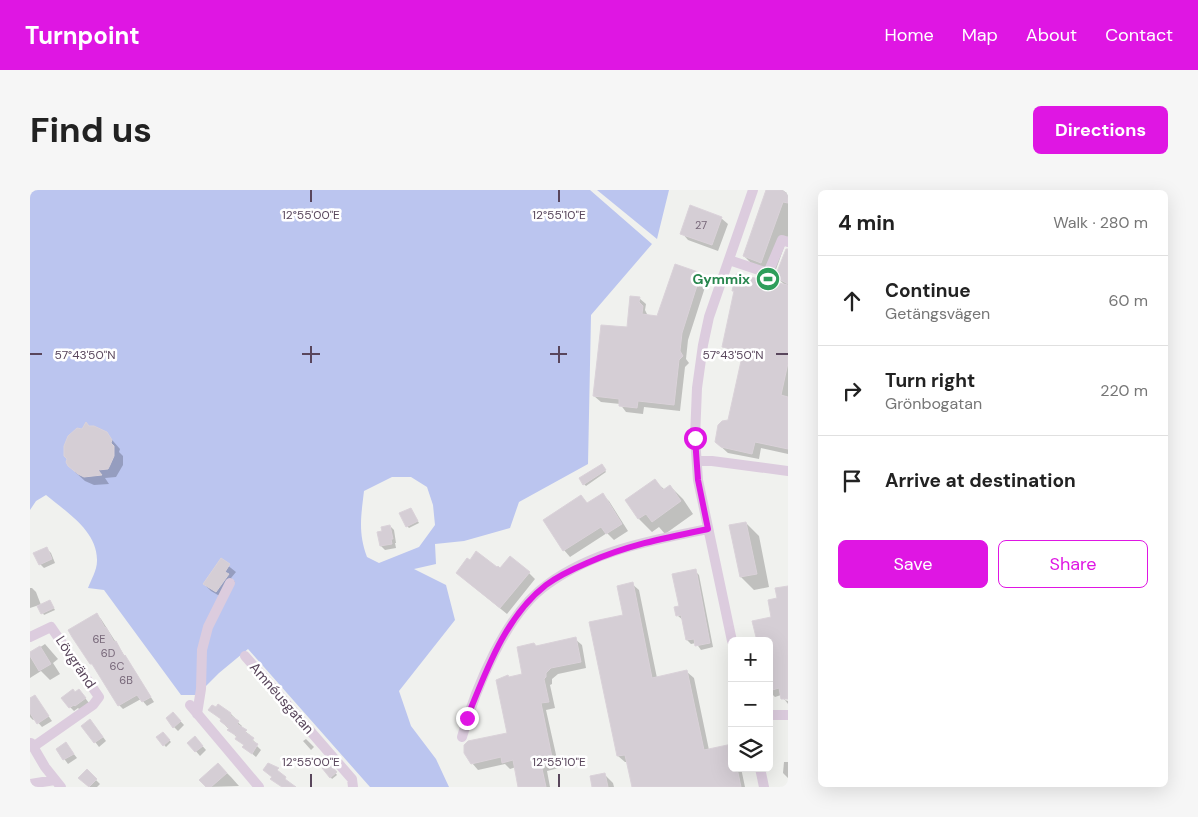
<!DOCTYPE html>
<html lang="en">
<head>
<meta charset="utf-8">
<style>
  body { margin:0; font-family:"DM Sans",sans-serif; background:#f6f6f6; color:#222 }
  .controls { position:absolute; right:15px; bottom:15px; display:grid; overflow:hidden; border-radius:8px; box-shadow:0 5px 20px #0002 }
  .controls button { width:45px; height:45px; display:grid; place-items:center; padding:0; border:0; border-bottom:1px solid #e0e0e0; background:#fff; color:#222; font:25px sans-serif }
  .stop { position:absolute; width:15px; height:15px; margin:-11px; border:4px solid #df16e3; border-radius:50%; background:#fff }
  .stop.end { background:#df16e3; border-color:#fff; box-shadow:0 1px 5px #0008 }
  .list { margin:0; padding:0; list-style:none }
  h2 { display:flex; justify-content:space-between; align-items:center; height:65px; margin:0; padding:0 20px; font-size:21px }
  h2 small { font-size:16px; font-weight:400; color:#767676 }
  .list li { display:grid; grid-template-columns:32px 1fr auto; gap:15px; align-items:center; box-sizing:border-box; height:90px; padding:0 20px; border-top:1px solid #e0e0e0 }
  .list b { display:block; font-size:19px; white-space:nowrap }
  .list p { margin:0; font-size:16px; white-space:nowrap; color:#767676 }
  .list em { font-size:16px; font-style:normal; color:#767676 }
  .actions { display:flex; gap:10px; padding:15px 20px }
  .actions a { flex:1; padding:11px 0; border:1px solid #df16e3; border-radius:8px; text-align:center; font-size:18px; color:#df16e3 }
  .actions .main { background:#df16e3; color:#fff }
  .icon { flex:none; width:28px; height:28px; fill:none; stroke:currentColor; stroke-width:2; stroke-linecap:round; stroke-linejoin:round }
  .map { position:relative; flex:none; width:758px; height:597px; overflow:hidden; border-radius:8px }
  header { display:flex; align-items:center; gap:30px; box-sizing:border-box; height:70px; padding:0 25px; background:#df16e3; color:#fff }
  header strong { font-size:24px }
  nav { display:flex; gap:28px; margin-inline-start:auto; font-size:18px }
  .intro { display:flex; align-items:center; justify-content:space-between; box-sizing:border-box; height:120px; padding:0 30px }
  h1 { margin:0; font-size:35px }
  .button { padding:12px 22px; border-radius:8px; background:#df16e3; color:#fff; font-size:18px; font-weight:700 }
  main { display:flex; gap:30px; padding:0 30px }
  aside { flex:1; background:#fff; border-radius:8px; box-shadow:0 5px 20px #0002 }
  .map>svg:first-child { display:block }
  .green { fill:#bbc5ef; fill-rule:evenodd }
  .shadow { fill:#0003 }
  .building { fill:#d5ced5; stroke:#dad2d9 }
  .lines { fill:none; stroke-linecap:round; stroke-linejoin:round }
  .minor { stroke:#dcccde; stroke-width:10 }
  .route { stroke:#df16e3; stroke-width:6 }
  .ticks { fill:none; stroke:#59465c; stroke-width:2 }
  .labels { text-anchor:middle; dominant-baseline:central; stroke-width:5; stroke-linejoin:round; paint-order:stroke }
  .number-label { font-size:11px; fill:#78687a }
  .leisure-label { font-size:14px; font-weight:bold; fill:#27864d; stroke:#fff; text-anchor:end }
  .street-label { font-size:14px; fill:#59465c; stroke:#fff }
  .ticks-label { font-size:12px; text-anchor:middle; fill:#59465c; stroke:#fff; stroke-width:5; stroke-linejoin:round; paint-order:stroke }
</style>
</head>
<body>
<header>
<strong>Turnpoint</strong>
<nav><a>Home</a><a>Map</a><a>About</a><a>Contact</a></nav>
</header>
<div class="intro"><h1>Find us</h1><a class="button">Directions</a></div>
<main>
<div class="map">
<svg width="758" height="597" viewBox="0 0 758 597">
  <rect width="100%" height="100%" fill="#f0f1ee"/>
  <path class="green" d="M0 0H560L622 54 561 125 558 274 489 312 480 338 434 351 405 354 406 374 384 379 416 395 425 430 369 501 381 536 406 569 419 597H340L218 459 189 483 167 505H151L74 400 58 398C61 390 67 380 67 371 68 341 36 322 16 305L6 311 0 320ZM362 287H381L397 297 403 315 405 335 389 357 349 373 337 367C328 342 331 327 334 301Z
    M567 0H639L627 49Z"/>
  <path class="shadow" d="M738 0H758V46L744 85 727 79 714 66Z
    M691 28 698 34 688 61 658 50 652 43Z
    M758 69V264L731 258 729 269 698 263 688 254 699 232 713 166 700 163 693 156 705 102 704 101 755 95 746 87Z
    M645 76 671 84 677 91 658 150 656 169 659 173 655 177 650 221 614 217 613 224 596 222 590 214 571 212 564 206 598 139 609 108 616 114 615 120 618 126 628 127Z
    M60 238 76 243 90 259 89 262 93 266V275L86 287 75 288 79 294 64 295 55 291 45 282 52 241Z
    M573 278 576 282 556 296 554 294Z
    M625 291 635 300 640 296 653 309 663 324 635 344 629 337 622 342 609 329 596 311Z
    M572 305 579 311 598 341 584 350 577 343 540 367 534 360 551 307 558 314Z
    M382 321 389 333 379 338 377 336Z
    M716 333 729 346 739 397 724 400 711 387 701 336Z
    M360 336 364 340 366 353H365L366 358 355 360 351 356 354 342Z
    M17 359 21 363 25 373 14 378 10 374Z
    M191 370 206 382 201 388 205 392 193 408 181 401 174 394Z
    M470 379 499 383 505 389 477 424 434 389Z
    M665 381 669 385 683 457 671 460 666 453 661 454 657 450 653 430 648 426 646 418 650 417Z
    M602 394 609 400 627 488 657 482 664 488 679 560 702 578H711L715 597H603L598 572H595L588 566 560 433 595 426Z
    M758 397V508H755V510L758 511V514L751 505 745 507 739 501V451L743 428 748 409Z
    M0 398H2L6 402 11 415 21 413 25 420 14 425 9 415 0 418Z
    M67 425 71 429 124 512 117 516 111 509 93 519 89 515Z
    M545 449 552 455 556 478 528 484 522 489V494L520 495 525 518 516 520 529 578 517 581 520 597H490L486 577 480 579 475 574 448 580 442 573 478 544 479 488 493 485 506 457Z
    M15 454 28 469 23 473 30 484 20 490 11 481 0 488V464Z
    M45 503 52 504 59 513 50 520 48 518 44 521 40 517Z
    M0 509 7 510 22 531 12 537 5 529 3 530 0 527Z
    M180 520 201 524 205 528 204 529 212 536 211 538 220 545 219 546 227 554 226 555 231 560 226 567 214 557 215 556 191 531 192 530Z
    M143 523 154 535 148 541 144 537Z
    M64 535 76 551 69 557 53 536Z
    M133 544 141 552 136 557 128 548Z
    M276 549 284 557 281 560 273 551Z
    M169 552 176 560 170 566 159 553Z
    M36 554 47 568 38 574 27 559Z
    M754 572H758V588L753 583Z
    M188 574 201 587 209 596 177 597Z
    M299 574 307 585 302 589 294 578Z
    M57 581 70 594 67 597H59L50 588Z
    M574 584 583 593 584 597H563Z"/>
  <path class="building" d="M736 0H758V13L753 12 731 73 713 66Z
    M660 15 692 27 682 55 650 44Z
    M756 59H758V94L745 87Z
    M645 74 671 83 652 143 650 161 653 166 649 170 644 215 608 211 607 218 589 216V209L563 206 571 135 597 137 600 106 610 107 609 112 613 116 612 124 627 126Z
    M706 84 758 95V173L751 205 758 207V259L725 252 722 264 691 257 685 252 688 235 692 231 698 230 713 162 692 157 704 101H702Z
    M56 232 59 236H64L77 242 82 250 81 253 84 256V266L80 275 78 279 68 280 72 285 54 287 48 284 38 276 36 272 37 269 34 266V256L38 246 47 238 52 239Z
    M572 274 576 280 553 295 549 288Z
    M625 289 633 300 640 295 651 311 622 332 616 324 608 329 595 310Z
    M573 303 592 334 576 344 571 337 533 361 513 330 551 305 557 313Z
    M381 318 388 331 376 337 369 323Z
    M716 332 727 384 710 387 699 335Z
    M360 335 363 349H361L362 354 350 356 347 342 352 341 351 337Z
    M17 357 22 369 9 375 3 363Z
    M446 361 467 377 468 376 470 378 480 366 500 382 470 418 426 383 437 368 440 370Z
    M191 368 200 374 195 382 199 384 186 402 173 394Z
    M666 379 680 453 665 456 664 449 656 450 651 425 646 426 644 417 649 416 642 384Z
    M603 392 622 488 657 480 674 560 702 554V578H707L711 597H602L595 565 587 566 559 432 593 425 587 396Z
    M758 396V509H751L749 498 739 501V451H727L722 431 741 427 738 410 747 408 745 398Z
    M20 410 24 418 11 424 7 416Z
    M67 423 75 438 76 437 84 452 86 451 94 466 95 465 121 507 112 512 107 505 88 516 62 474H60L42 447 38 440Z
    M546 447 551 472 521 478 516 483V487L514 489 519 512 511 513 523 572 511 574 516 597H488L483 570 472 573 471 567 441 574 434 563V555L438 551 477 543 466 490 478 485 479 487 492 484 487 457 504 453 506 456Z
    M10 456 21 474 9 481 0 466V462Z
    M43 499 45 502 49 499 56 508 45 516 44 515 39 518 31 508Z
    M5 505 19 526 7 534 0 523V508Z
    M188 514 201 523 200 525 209 531 207 534 217 540 215 542 224 548 222 551 228 554 222 564 212 557 214 555 205 549 207 546 197 540 199 538 190 531 191 529 178 520 182 515 186 517Z
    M143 522 151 531 143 538 136 528Z
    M60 529 73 547 64 553 51 536Z
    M133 542 140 550 133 556 126 547Z
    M165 546 173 556 165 562 157 553Z
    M36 552 44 564 33 570 26 559Z
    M188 573 197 583 181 597H176L169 590Z
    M238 573 249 578 247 580 256 587 255 589 266 597H252L240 589 242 587 233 580Z
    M299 573 307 582 300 588 292 578Z
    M57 579 67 589 59 597 48 588Z
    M575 583 578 597H562L560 586Z"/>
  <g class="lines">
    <path class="minor" d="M699 70 738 83 752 50 758 52
      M667 271H682L758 281
      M0 447 21 437 69 507 63 515 3 557
      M702 451 668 290 665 248 667 198 673 155 679 127 723 0
      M215 466 322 589 323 597
      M160 515 229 597
      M167 524 171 499 172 460 178 437 200 393
      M739 525H758
      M432 547C445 499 476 423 518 394 565 360 623 350 678 339
      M1 553 15 577 31 597
      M730 578 734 597
      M0 594 25 590"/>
  </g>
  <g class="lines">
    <path class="route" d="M437 528C456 481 475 427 516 395 528 386 543 379 557 373 598 355 634 348 678 339L668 290 665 248"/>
  </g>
  <path class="ticks" d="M281 0V12M529 0V12M281 156V173M529 156V173M0 164H12M272 164H290M520 164H537M746 164H758M281 584V597M529 584V597"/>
  <defs>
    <g id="stadium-disc" transform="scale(1.25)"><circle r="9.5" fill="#2e9e5b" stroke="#fff"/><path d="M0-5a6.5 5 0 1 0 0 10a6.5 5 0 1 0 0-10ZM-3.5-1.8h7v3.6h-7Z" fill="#fff"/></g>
  </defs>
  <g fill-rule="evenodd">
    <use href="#stadium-disc" x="738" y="89"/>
  </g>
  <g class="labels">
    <g class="number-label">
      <text x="671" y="35">27</text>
      <text x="69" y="449">6E</text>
      <text x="78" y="463">6D</text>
      <text x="87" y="476">6C</text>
      <text x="96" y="490">6B</text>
    </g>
    <g class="leisure-label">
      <text x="720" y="89">Gymmix</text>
    </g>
    <g class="street-label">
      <text transform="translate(46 472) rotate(56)">Lövgränd</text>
      <text transform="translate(252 508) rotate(49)">Amnéusgatan</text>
    </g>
  </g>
  <g class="ticks-label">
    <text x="281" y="29">12°55'00"E</text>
    <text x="529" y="29">12°55'10"E</text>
    <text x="55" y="169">57°43'50"N</text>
    <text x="703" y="169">57°43'50"N</text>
    <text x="281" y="576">12°55'00"E</text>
    <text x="529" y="576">12°55'10"E</text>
  </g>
</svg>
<div class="controls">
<button>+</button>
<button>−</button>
<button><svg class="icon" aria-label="layers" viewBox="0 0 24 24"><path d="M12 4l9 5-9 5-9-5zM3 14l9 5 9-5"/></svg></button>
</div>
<div class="stop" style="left:665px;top:248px"></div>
<div class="stop end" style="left:437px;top:528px"></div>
</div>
<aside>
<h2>4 min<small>Walk · 280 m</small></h2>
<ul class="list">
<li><svg class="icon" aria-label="ahead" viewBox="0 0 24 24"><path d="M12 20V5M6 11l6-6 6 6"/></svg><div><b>Continue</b><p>Getängsvägen</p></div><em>60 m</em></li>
<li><svg class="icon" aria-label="right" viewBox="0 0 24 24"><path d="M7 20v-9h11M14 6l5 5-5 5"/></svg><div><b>Turn right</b><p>Grönbogatan</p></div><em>220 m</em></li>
<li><svg class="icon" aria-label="arrive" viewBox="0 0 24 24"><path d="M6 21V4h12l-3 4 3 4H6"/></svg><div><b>Arrive at destination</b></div></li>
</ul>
<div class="actions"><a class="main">Save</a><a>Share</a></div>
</aside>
</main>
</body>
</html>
